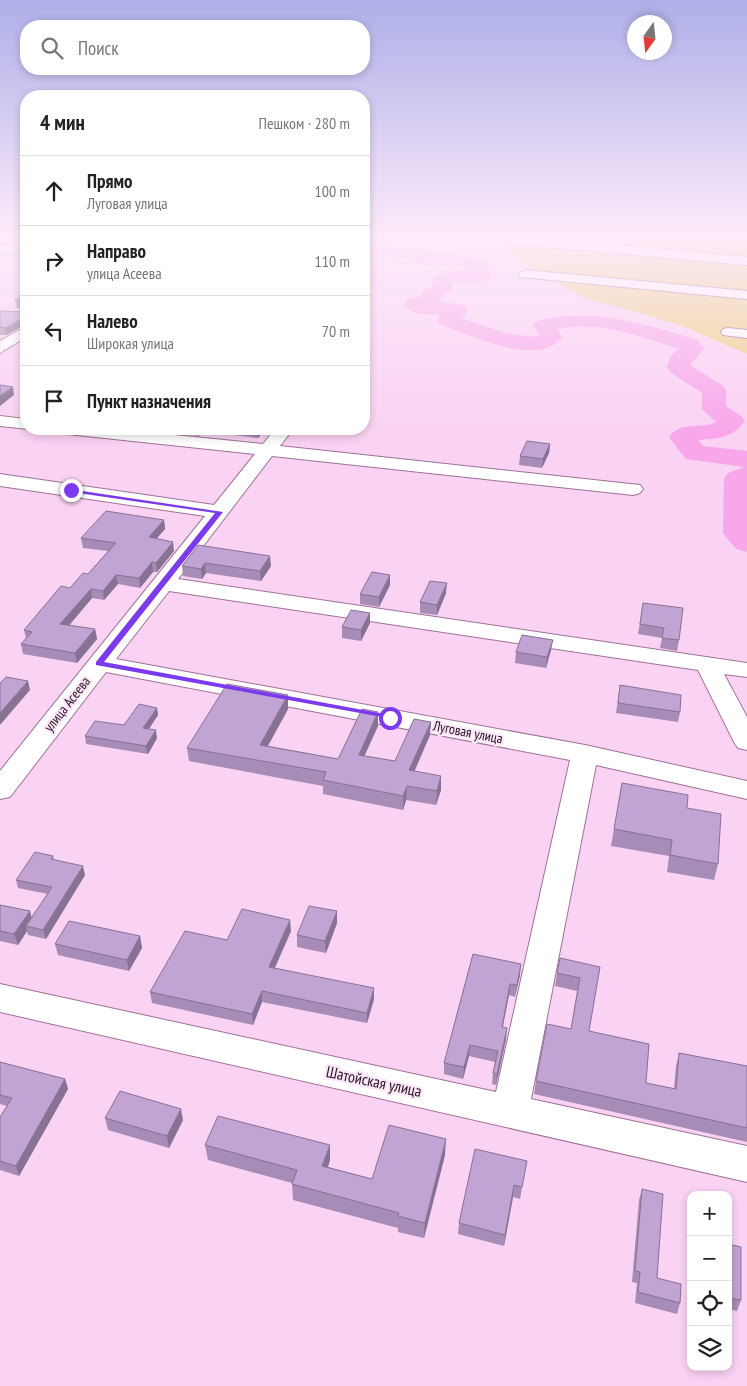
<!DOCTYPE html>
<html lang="ru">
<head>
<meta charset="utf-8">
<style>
  body { margin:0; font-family:"PT Sans Narrow",sans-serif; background:#f6f6f6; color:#222 }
  .controls { position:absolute; right:15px; bottom:15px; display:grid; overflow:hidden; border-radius:10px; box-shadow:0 2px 8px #0003 }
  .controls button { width:45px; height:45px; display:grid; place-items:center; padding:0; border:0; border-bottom:1px solid #e0e0e0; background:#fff; color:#222; font:25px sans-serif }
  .compass { position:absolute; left:627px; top:15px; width:45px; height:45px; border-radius:50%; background:#fff; box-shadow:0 2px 8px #0003; rotate:195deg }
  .stop { position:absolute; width:15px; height:15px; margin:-11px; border:4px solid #7c3aed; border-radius:50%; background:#fff }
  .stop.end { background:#7c3aed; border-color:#fff; box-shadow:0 1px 5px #0008 }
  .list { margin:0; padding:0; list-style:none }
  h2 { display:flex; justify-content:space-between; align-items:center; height:65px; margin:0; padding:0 20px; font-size:21px }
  h2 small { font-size:16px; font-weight:400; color:#767676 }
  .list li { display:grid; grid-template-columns:32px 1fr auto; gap:15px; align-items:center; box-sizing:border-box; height:70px; padding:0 20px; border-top:1px solid #e0e0e0 }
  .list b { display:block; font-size:19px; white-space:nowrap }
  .list p { margin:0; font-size:16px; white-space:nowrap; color:#767676 }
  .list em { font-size:16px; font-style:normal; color:#767676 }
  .icon { flex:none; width:28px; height:28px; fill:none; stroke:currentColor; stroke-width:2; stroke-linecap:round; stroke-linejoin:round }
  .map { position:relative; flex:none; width:747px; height:1386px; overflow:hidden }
  .search { position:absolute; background:#fff; box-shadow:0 2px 8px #0003; left:20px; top:20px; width:350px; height:55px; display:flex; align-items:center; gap:12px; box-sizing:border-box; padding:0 18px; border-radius:20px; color:#767676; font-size:19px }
  .panel { position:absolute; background:#fff; box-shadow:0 2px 8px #0003; left:20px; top:90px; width:350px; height:345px; border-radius:20px }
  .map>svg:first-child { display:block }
  .green { fill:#ebd07c }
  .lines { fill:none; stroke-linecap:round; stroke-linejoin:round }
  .river { fill:#f7a7ea; fill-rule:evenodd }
  .minor-casing { stroke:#9e7297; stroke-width:2 }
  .minor { fill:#fff; fill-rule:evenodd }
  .wall { fill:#a68cb6 }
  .shaded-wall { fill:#877294 }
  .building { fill:#c1a3d4; stroke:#877294 }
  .route { fill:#7c3aed }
  .labels { text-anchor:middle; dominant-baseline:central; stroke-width:4.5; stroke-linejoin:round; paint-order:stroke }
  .street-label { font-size:14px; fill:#251322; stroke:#fbe7f7 }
  .near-street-label { font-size:16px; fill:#251322; stroke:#fbe7f7 }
</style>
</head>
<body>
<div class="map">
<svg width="747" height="1386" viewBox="0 0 747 1386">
  <rect width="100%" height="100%" fill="#fad2f3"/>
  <path class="green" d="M494 238H747V354L680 325 583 297 536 271Z"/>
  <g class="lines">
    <path class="river" d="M364 238 398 248 419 247 425 248 433 254H458L488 264 491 276 488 280 476 283 452 282 451 290 441 297 440 302 465 305 468 312 461 318 508 334 536 337 539 335 533 325 537 321C593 307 644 324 698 340L704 349 690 365 722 385 726 390V406L741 416 745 421C733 438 717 439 698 440L703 446 747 451V552L736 549 723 533 724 479 728 473 744 467 686 459 669 437C681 420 701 430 716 422L702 409V393L670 372 667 367 672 354 679 349C640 336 598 320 557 329L562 337C539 369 468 334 440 324L437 320 440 315C428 314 411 315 404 305L409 299 420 296 422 291 432 287 435 276 451 271H472C467 269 462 266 456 265 442 263 426 270 414 258H398L364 250Z"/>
    <g class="minor-casing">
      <path id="minor" d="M506 238H534L747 257V265L511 244 507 243Z
        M0 246H26V254H0Z
        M525 270 747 291V299L520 277 518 274Z
        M26 326V337L0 353V341Z
        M728 328 747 330V338L723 335 721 332 723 329Z
        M0 416 26 419 28 429 0 426Z
        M58 429H115L263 444 275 429H293L280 446 640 485 643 489 640 493 633 495 272 456 178 579 747 663V677L724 674 747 717V750L738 748 734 742 698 670 169 591 116 659 585 745 747 781V799L596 765 531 1099 747 1146V1182L0 1012V984L496 1092 570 760 106 672 10 797 0 799V771L205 516 0 486V474L214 505 255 454 67 434 61 433Z"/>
    </g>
    <use href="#minor" class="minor"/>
  </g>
  <path class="wall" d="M26 294V338L25 325 6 335H0V311L26 312V309L17 308 15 300Z
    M175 429H265L258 438 202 431 199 436 175 433Z
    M550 444 549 453 542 468 519 465 520 456Z
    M164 520 165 529 157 538 174 551 157 572H153L140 588 118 584 104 600 92 598 69 625 95 629 97 639 77 663 23 654 21 644 26 638 24 630 70 588 88 574 108 551 83 548 81 538Z
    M198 545 271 566 261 581 206 573 202 579 183 576 182 566Z
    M390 585 379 607 360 604V594Z
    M446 593 437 615 420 613V602Z
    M643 603 679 640 677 651 660 648 662 638 638 634Z
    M370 613V623L361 641 342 638V627Z
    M551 650 546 668 515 663 516 652Z
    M620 685 680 712 678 722 616 713Z
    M157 708 158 715 149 729 157 738 148 754 86 744 85 736 124 725Z
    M288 709 268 746 338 759 378 712V726L364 756 395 761 431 722 430 735 414 771 441 790 436 805 406 800 403 810 323 794V786L189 761 187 748Z
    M622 783 687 808 718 864 714 880 667 872 669 856 611 846Z
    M53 856 54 860 85 875 46 939 28 935 27 931 18 945 0 941V905L30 911 31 918 48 894 18 888 16 880Z
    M337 923 326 953 297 947V935Z
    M291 931 275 968 374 999 367 1023 262 1002 253 1025 152 1003 150 992 227 940Z
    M140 936 142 948 129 971 58 955 55 944Z
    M473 954 520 975 515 997 509 995 503 1027 506 1039 496 1085 492 1084 493 1073 495 1062 469 1056 463 1079 444 1074V1063Z
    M600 967 589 1031 646 1083 674 1089 676 1066 679 1053 747 1066V1142L534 1094 536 1081 571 1029 577 991 555 986 557 973Z
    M0 1062 65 1079 68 1089 19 1176 0 1170V1117L7 1106 0 1104Z
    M105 1118 183 1120 169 1148 108 1130Z
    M205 1145H330V1160L328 1167 372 1179 445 1155 424 1238 398 1232V1228L293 1200 292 1183 208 1160Z
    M527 1161 520 1199 513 1197 504 1246 458 1234 459 1223Z
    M642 1189 657 1278 680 1303 677 1314 635 1303 637 1283 632 1282 639 1200Z
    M691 1240V1301L687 1300 688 1247Z
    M728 1244 741 1300 737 1311 728 1309Z"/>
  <path class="shaded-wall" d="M25 317 26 324 6 335 5 328Z
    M13 387 14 395 0 406V396Z
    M198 429H202V431L199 436Z
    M257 429H265L258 438Z
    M550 444 549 453 542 468 543 459Z
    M164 520 165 529 150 546 149 537Z
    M173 542 174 551 157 572 156 563Z
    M270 556 271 566 261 581 260 571Z
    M152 562 153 572 140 588 139 578Z
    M205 563 206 573 202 579 201 569Z
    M116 575 118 584 104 600 103 591Z
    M390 575V585L379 607V597Z
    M447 583 446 593 437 615V605Z
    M91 589 92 598 62 634 60 624Z
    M370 613V623L361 641V630Z
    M95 629 97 639 77 663 75 653Z
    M553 640 551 650 546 668 547 657Z
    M28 681 30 690 0 725V713Z
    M288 695V709L261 758 260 745Z
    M157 708 158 715 144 736 143 728Z
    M378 712V726L359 768V755Z
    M431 722 430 735 409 784V770Z
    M156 730 157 738 148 754 146 746Z
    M441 776V790L436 805 437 791Z
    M407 786 406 800 403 810V796Z
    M83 866 85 875 46 939 43 930Z
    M30 911 33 923 26 926 27 931 18 945 14 934Z
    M337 911V923L326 953 325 941Z
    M290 920 291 931 270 978 269 967Z
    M140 936 142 948 129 971 127 960Z
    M521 964 520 975 515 997 517 985Z
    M510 984 509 995 500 1038 502 1027Z
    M374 988V999L367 1023V1013Z
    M262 991V1002L253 1025 252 1014Z
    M507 1028 506 1039 496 1085 497 1074Z
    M470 1045 469 1056 463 1079 464 1067Z
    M65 1079 68 1089 19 1176 16 1166Z
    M181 1109 183 1120 169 1148 167 1136Z
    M446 1139 445 1155 424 1238 425 1223Z
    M330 1145V1160L323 1181 322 1166Z
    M514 1185 513 1197 504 1246 505 1235Z"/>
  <path class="building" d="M26 294V333L25 331V317L5 328 0 327V311L26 312V301L15 300Z
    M0 385 13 387 0 396Z
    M527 441 550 444 543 459 520 456Z
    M106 511 164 520 149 537 173 542 156 563 152 562 139 578 116 575 103 591 91 589 60 624 95 629 75 653 21 644 32 632 24 630 61 586 70 588 83 573 88 574 116 543 81 538Z
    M198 545 270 556 260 571 205 563 201 569 182 566Z
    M372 572 390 575 379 597 360 594Z
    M430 581 447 583 437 605 420 602Z
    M643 603 683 608 679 640 662 638 664 628 640 624Z
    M351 610 370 613 361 630 342 627Z
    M522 635 553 640 547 657 516 652Z
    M6 677 28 681 0 713V683Z
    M227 684 288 695 260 745 338 759 362 709 378 712 359 755 395 761 414 719 431 722 409 770 441 776 437 791 407 786 403 796 323 780 326 772 187 748Z
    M620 685 681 695 680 712 618 703Z
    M139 704 157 708 143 728 156 730 146 746 85 736 95 721 124 725Z
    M622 783 688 795 687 808 721 814 718 864 670 855 672 840 614 829Z
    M35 852 53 856 51 859 83 866 43 930 26 926 52 887 16 880Z
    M0 905 30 911 14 934 0 931Z
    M309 906 337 911 325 941 297 935Z
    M242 909 290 920 269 967 374 988 367 1013 262 991 252 1014 150 992 185 931 227 940Z
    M69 921 140 936 127 960 55 944Z
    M473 954 521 964 517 985 510 984 502 1027 507 1028 497 1074 493 1073 498 1051 470 1045 464 1067 444 1063Z
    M560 958 600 967 589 1031 649 1044 646 1083 676 1089 679 1053 747 1066V1128L536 1081 547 1024 571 1029 580 978 557 973Z
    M0 1062 65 1079 16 1166 0 1161V1117L12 1098 0 1095Z
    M120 1091 181 1109 167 1136 105 1118Z
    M218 1116 330 1145 322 1166 372 1179 389 1125 446 1139 425 1223 398 1216 399 1213 292 1184 297 1170 205 1145Z
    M475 1149 527 1161 522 1187 514 1185 505 1235 459 1223Z
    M642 1189 663 1194 657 1278 681 1284 680 1303 638 1292 640 1272 635 1271Z
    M728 1244 741 1247V1300L728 1298Z"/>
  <linearGradient id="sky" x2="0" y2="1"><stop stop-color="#aeafe9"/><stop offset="0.55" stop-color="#fdebfa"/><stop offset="1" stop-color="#fdebfa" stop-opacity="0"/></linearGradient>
  <rect width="747" height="432" fill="url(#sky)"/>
  <path class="route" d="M69 489 223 512 104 662 390 715 395 718 393 719 96 665V662L215 513 71 492Z"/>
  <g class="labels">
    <g class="street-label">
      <text transform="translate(67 704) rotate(-52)">улица Асеева</text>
      <text transform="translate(468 732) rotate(11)">Луговая улица</text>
    </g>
    <g class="near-street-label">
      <text transform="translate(374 1081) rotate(12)">Шатойская улица</text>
    </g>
  </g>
</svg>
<div class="controls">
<button>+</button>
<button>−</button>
<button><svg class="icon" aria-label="locate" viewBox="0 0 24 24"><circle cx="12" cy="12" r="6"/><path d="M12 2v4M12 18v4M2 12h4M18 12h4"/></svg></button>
<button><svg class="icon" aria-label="layers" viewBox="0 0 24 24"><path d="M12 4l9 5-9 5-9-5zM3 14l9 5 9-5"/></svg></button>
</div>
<svg class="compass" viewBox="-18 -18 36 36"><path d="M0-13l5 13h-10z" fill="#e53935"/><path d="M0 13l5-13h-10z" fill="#767676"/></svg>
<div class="stop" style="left:390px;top:718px"></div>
<div class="stop end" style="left:71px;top:490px"></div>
<div class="search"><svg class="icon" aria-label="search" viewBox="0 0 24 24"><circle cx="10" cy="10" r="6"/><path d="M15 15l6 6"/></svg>Поиск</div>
<section class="panel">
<h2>4 мин<small>Пешком · 280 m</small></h2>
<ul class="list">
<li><svg class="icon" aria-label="ahead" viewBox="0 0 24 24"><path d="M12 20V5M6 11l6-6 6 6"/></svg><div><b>Прямо</b><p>Луговая улица</p></div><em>100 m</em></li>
<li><svg class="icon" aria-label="right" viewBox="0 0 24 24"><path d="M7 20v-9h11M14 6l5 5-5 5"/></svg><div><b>Направо</b><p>улица Асеева</p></div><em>110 m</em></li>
<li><svg class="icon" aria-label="left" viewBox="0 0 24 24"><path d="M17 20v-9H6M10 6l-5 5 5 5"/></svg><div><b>Налево</b><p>Широкая улица</p></div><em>70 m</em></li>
<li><svg class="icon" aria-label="arrive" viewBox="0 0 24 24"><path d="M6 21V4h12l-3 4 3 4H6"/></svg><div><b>Пункт назначения</b></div></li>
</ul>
</section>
</div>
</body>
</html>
